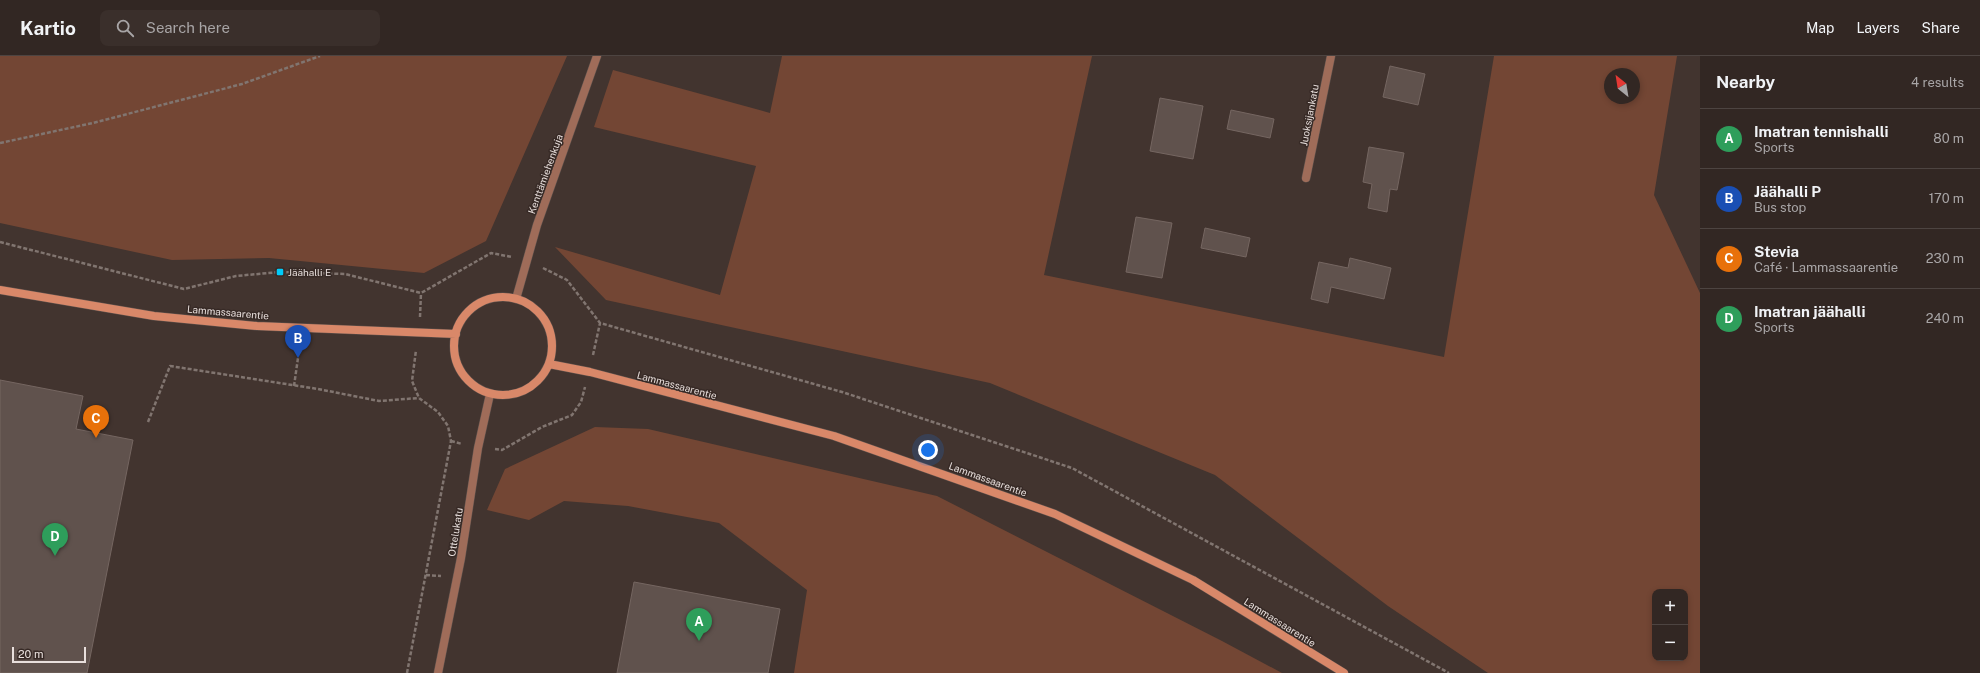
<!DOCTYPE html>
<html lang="en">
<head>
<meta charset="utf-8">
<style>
  body { margin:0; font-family:"Public Sans",sans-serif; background:#3a2f2b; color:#f1f3f6 }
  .controls { position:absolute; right:12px; bottom:12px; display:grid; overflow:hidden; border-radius:8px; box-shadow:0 2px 6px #0003 }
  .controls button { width:36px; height:36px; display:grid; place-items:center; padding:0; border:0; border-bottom:1px solid #4d4441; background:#322723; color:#f1f3f6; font:20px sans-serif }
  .compass { position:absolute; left:1604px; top:12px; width:36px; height:36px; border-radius:50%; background:#322723; box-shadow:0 2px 6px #0003; rotate:330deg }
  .scale { position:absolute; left:12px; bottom:10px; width:74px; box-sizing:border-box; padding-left:4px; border:2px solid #e8dfdc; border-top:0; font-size:11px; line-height:14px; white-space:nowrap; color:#e8dfdc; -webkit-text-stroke:3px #372a26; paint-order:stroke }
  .you { position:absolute; left:928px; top:394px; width:14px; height:14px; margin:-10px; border:3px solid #fff; border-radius:50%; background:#1a73e8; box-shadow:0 0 0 6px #1a73e833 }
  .badge { display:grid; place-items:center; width:26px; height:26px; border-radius:50%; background:#1a73e8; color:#fff; font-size:13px; font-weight:700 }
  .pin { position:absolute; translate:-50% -33px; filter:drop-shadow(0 1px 2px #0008) }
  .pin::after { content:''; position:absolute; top:21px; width:14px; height:12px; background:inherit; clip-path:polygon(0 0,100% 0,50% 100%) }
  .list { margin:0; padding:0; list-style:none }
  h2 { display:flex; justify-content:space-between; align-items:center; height:52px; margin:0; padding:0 16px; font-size:17px }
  h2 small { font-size:13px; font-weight:400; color:#a8a5a6 }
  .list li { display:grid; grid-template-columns:26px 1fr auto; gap:12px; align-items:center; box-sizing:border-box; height:60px; padding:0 16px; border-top:1px solid #4d4441 }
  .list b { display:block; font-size:15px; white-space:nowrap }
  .list p { margin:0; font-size:13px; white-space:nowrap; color:#a8a5a6 }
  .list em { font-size:13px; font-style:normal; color:#a8a5a6 }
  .icon { flex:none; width:22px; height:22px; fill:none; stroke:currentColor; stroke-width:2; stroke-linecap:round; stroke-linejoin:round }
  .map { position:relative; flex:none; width:1700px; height:617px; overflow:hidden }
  header { display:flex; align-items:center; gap:24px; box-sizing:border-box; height:56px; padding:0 20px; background:#322723; border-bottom:1px solid #4d4441 }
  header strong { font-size:19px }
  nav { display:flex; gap:22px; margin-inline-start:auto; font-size:14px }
  .search { width:280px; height:36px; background:#3a2f2b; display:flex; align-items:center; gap:10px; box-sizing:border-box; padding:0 14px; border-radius:8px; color:#a8a5a6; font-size:15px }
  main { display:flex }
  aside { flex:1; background:#322723 }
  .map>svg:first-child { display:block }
  .green { fill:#734634; fill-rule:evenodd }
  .building { fill:#60524d; stroke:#756661 }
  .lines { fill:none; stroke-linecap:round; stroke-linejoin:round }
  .lane-casing { stroke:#60534e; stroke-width:9 }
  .street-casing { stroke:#60534e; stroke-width:9 }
  .secondary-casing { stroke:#60534e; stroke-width:9 }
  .path { stroke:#817570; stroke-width:2.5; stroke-dasharray:4 2; stroke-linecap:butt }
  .lane { stroke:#9f6c59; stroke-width:8 }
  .street { stroke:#9f6c59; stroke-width:8 }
  .secondary { stroke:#d98869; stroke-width:8 }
  .poi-dot { fill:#01cbf9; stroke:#372a26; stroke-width:1.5 }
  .labels { text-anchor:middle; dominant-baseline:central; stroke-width:3; stroke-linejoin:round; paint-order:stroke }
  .street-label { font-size:10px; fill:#e8dfdc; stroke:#372a26 }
  .poi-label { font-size:10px; fill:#e8dfdc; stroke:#372a26; text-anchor:start }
</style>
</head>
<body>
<header>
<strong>Kartio</strong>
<div class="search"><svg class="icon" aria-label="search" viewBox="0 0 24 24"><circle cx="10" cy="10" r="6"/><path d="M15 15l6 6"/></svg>Search here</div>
<nav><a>Map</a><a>Layers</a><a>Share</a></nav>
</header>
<main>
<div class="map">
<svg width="1700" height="617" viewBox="0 0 1700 617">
  <rect width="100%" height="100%" fill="#42342f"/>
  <path class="green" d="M0 0H567L486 185 424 217 269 202 172 204 0 167Z
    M782 0H1092L1044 219 1444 301 1494 0H1677L1654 139 1700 237V617H1488L1388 550 1215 419 990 327 606 244 555 191 720 239 756 110 594 71 613 14 770 57ZM1610 18H1634V42H1610ZM1655 536H1685V602H1655Z
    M595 371 648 373 937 440 1222 585 1282 617H794L807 534 719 467 628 450 564 445 529 464 487 454 505 413Z"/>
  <path class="building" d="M1390 10 1425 18 1418 49 1383 41Z
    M1160 42 1203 50 1193 103 1150 95Z
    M1231 54 1274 63 1270 82 1227 73Z
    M1369 91 1404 97 1397 134 1390 133 1387 156 1368 152 1372 128 1363 126Z
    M1136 161 1172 167 1162 222 1126 216Z
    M1205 172 1250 182 1246 201 1201 192Z
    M1350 202 1391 212 1384 243 1331 231 1328 247 1311 243 1319 206 1348 212Z
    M0 324 83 340 76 373 133 384 87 617H0Z
    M634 526 780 553 768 617H617Z"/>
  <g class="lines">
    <g class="lane-casing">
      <path id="lane" d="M516 243 537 169 597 0"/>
    </g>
    <g class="street-casing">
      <path id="street" d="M1306 122 1331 0
        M438 617 461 502 478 392 490 338"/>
    </g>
    <g class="secondary-casing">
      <path id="secondary" d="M0 234 154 260 257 270 456 278
        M454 290a49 49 0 1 1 98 0a49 49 0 1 1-98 0Z
        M549 308 590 316 834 380 1055 458 1193 524 1344 617"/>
    </g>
    <path class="path" d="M0 87 93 67 242 28 320 0
      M0 186 184 233 236 220 280 216 345 218 421 237 491 197 512 201
      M543 212 567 224 600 267 842 336 1072 412 1449 617
      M420 261 421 237
      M593 299 600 267
      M294 330 298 302
      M148 366 170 310 318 333 379 345 419 342
      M451 385 462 388
      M495 393 502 394 542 371 572 359 581 346 585 331
      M426 519 441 520
      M407 617 451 385 448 370 438 356 419 342 412 325 416 294"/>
    <use href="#lane" class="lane"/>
    <use href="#street" class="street"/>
    <use href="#secondary" class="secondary"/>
  </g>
  <rect class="poi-dot" x="276" y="212" width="8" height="8" rx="2"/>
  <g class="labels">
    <g class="street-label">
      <text transform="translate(1309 59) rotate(-79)">Juoksijankatu</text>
      <text transform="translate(545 118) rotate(-70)">Kenttämiehenkuja</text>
      <text transform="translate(228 256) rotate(5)">Lammassaarentie</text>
      <text transform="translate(677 329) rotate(15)">Lammassaarentie</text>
      <text transform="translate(988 423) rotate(20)">Lammassaarentie</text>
      <text transform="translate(455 476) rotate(-81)">Ottelukatu</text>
      <text transform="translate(1280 566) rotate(32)">Lammassaarentie</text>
    </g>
    <g class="poi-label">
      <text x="288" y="216">Jäähalli E</text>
    </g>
  </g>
</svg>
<div class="controls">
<button>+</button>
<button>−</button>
</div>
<svg class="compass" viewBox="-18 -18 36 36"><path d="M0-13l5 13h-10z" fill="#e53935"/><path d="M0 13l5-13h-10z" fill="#a8a5a6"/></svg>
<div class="scale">20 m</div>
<div class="you"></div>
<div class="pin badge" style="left:699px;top:585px;background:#2e9e5b">A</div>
<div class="pin badge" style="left:298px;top:302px;background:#1a4fb4">B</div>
<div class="pin badge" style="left:96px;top:382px;background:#e8710a">C</div>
<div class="pin badge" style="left:55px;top:500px;background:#2e9e5b">D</div>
</div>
<aside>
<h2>Nearby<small>4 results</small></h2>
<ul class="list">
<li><span class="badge" style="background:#2e9e5b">A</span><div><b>Imatran tennishalli</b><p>Sports</p></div><em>80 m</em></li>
<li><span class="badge" style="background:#1a4fb4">B</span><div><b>Jäähalli P</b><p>Bus stop</p></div><em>170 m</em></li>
<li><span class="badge" style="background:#e8710a">C</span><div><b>Stevia</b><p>Café · Lammassaarentie</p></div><em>230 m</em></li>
<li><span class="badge" style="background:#2e9e5b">D</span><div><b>Imatran jäähalli</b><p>Sports</p></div><em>240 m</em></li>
</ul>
</aside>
</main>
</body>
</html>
